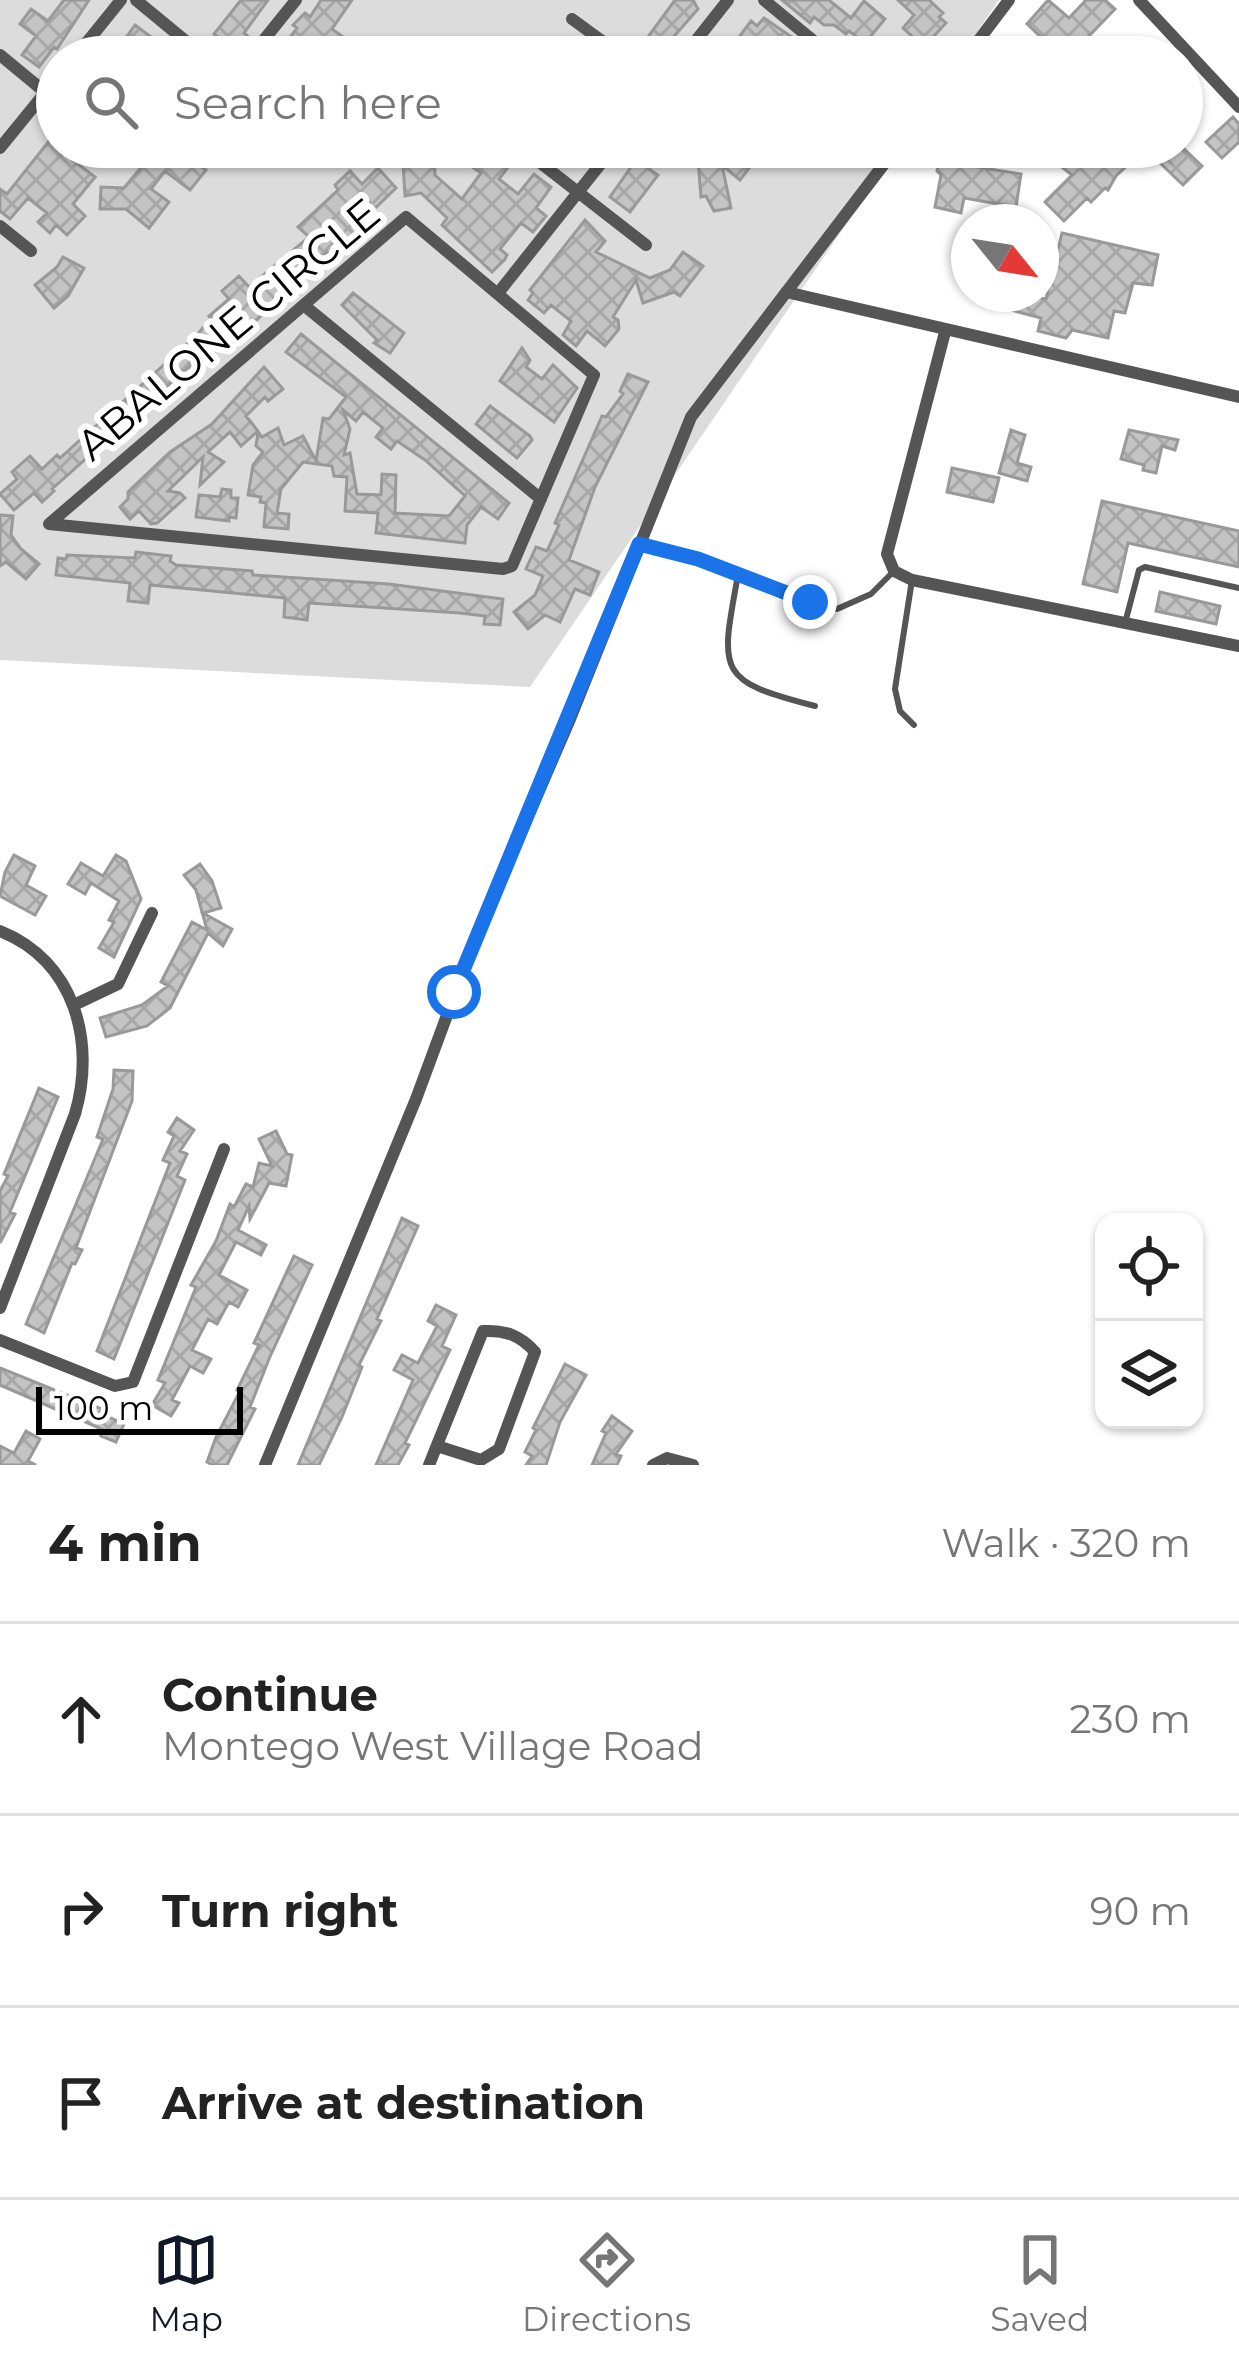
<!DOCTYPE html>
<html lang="en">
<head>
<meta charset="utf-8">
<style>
  body { margin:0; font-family:Montserrat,sans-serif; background:#f2f2f2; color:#222 }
  .controls { position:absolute; right:36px; bottom:36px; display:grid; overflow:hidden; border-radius:24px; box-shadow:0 3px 9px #0004 }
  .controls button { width:108px; height:108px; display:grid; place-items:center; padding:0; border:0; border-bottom:3px solid #e0e0e0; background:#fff; color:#222; font:60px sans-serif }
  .compass { position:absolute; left:951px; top:204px; width:108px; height:108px; border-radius:50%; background:#fff; box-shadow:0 3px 9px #0004; rotate:120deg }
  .scale { position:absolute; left:36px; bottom:30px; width:207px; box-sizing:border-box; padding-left:12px; border:6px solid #000; border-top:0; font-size:33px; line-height:42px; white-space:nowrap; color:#000; -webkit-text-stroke:9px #fff; paint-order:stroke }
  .stop { position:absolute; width:36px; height:36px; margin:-27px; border:9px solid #1a73e8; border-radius:50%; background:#fff }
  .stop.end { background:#1a73e8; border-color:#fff; box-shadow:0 3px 12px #0008 }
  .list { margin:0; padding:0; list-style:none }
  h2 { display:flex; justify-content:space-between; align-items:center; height:156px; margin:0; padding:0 48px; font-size:51px }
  h2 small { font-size:39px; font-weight:400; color:#767676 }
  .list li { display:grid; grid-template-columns:78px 1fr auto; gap:36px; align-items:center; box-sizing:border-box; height:192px; padding:0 48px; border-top:3px solid #e0e0e0 }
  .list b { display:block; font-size:45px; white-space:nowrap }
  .list p { margin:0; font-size:39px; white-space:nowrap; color:#767676 }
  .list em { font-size:39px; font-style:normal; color:#767676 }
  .icon { flex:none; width:66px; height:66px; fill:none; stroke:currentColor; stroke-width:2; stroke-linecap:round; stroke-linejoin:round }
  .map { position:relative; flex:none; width:1239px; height:1465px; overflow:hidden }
  .search { position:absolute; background:#fff; box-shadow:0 3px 9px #0004; left:36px; right:36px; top:36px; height:132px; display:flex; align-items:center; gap:30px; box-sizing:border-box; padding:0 42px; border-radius:66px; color:#767676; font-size:45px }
  .sheet { height:732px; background:#fff }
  nav { display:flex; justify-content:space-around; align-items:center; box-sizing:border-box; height:168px; border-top:3px solid #e0e0e0; background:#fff; font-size:33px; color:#767676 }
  nav a { display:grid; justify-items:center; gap:6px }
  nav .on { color:#111827 }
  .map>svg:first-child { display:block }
  .grass { fill:#dcdcdc }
  .building { fill:url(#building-cross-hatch); stroke:#999; stroke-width:3; fill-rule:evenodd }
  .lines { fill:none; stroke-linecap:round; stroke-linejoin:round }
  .service { stroke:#555; stroke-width:6 }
  .minor { stroke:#555; stroke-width:12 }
  .route { stroke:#1a73e8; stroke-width:15 }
  .labels { text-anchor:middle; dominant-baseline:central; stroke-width:12; stroke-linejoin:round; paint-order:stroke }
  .street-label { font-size:42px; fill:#000; stroke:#fff }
</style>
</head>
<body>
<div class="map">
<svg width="1239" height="1465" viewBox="0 0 1239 1465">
  <defs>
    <pattern id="building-cross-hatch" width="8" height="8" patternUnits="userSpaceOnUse" patternTransform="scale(3)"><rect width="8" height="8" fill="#c4c4c4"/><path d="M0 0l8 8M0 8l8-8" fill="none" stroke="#a7a7a7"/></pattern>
  </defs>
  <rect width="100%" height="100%" fill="#fff"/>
  <path class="grass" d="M0 0H999L960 57H57V147H899L530 687 0 660Z"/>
  <path class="building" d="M64 0H89L57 49 54 47 39 67 22 55 36 36 20 24 31 9 48 21Z
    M241 0H268L244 33 251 39 240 55 214 34Z
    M321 0H352L332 29 347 40 334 56 318 44 308 57H276L297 28 293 25 305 13 310 17Z
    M675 0H693L698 9 656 57 642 45Z
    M782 0H829L851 18 864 1 885 19 865 43 849 31 846 34 834 25H824L814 17 810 23Z
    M898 0H929L943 13 939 17 946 23 924 47 903 28 914 15Z
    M1048 0 1069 18 1086 0H1105L1115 9 1089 36 1111 57H1036L1047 43 1027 24Z
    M764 18 793 38 786 49 796 57H731L735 51 731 48 751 21 757 26Z
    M135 25 155 40 142 57H112Z
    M1233 117 1239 124V142L1222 158 1206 142Z
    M57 131V147H72L66 155 95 177 73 204 85 216 67 235 56 225 50 233 38 222 47 213 28 198 10 219 0 211V189L7 194Z
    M144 147H173L206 170 190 190 165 171 151 189 169 202 149 228 126 209H100L101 187 124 188 148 159Z
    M402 147H416L434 155 435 175 462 199 481 173 468 164 476 147H503L516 157 499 179 518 194 534 174 551 187 536 208 546 216 533 232 521 223 500 249 507 255 505 259 492 272 442 225 447 218 421 193 405 196Z
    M737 147H765L740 180 722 165 731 208 714 211 706 196 701 197 698 159 743 152Z
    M1074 147H1097L1112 161 1127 147H1147L1116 176 1108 190 1105 188 1091 202 1087 198 1064 221 1045 202 1072 175 1058 164Z
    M1173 147H1182L1202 166 1183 185 1159 162Z
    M636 160 658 175 630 212 610 197Z
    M939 161 1021 174 1016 207 964 198 961 213 935 207 941 175 937 171Z
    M378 168 396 188 360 223 363 227 342 248 331 257 327 252 233 343 228 338 195 372 190 366 52 489 54 491 42 502 34 493 14 510 0 494 17 479 12 472 30 456 42 469 57 455 60 458 197 335 211 318 209 316 229 299 222 291 239 276 249 287 309 237 298 227 338 190 335 185 350 171 362 184Z
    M585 220 605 241 596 252 650 278 670 270 683 252 703 266 680 296 674 292 643 303 636 280 613 317 618 320 619 329 605 346 587 331 576 346 563 335 571 321 551 305 544 313 528 300 533 293 530 290Z
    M1062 233 1158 255 1152 285 1133 283 1125 313 1114 311 1108 338 1072 330 1066 338 1038 331 1041 318 1011 310 1015 294 1046 299Z
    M63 257 84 268 68 296 54 308 35 285 57 267Z
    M353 293 404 333 390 353 374 343 377 340 342 305Z
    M301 334 509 503 498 519 481 507 467 525 465 543 376 533 378 513 345 511 347 477 334 476 332 466 303 462 281 489 277 513 289 514 288 529 264 527 266 503 260 502 261 497 248 495 253 465 263 452 256 446 258 432 262 437 278 428 284 445 303 436 316 461 323 418 329 419 346 397 286 352ZM343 410 356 421 363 412 383 428 376 437 391 449 397 441 425 460 465 496 449 516 395 513 396 475 382 474 381 495 357 494 350 453 344 455 350 429Z
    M522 348 530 360 526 367 542 379 553 365 577 388 554 422 500 381Z
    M264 367 283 389 268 401 265 397 246 416 258 431 241 446 230 432 208 452 224 462 200 485 203 457 168 491 180 493 185 498 157 523 151 524 139 511 130 519 120 507 128 499V492L170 452 212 424Z
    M628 374 648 382 595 487 569 560 599 572 590 595 575 589 560 622 545 615 528 629 514 612 535 595 543 576 526 569 536 547 547 551 559 525 555 523 602 416 606 417 623 394 620 391Z
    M490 406 530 436 532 440 517 458 476 424Z
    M1011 430 1025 435 1017 463 1031 467 1027 481 999 473Z
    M1129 430 1178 440 1175 450 1162 446 1156 473 1143 470 1144 465 1121 459Z
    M952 468 999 478 993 502 947 492Z
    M222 489 231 490V498H238L236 518 229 517V521L196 517 199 495 220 497Z
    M1102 501 1239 531V567L1128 543 1117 592 1083 584Z
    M0 515 13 516 11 535 21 549 39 564 26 579 6 562 0 566Z
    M136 552 171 556 170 561 176 565 252 571 253 575 389 584 503 599 500 625 484 624 485 616 460 613 309 603 307 620 284 617 285 598 150 585 148 603 128 601 130 583 56 575 58 558 66 559 67 555 135 558Z
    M1160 592 1220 606 1216 624 1156 611Z
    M14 855 35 866 26 885 46 896 35 915 0 896 5 872Z
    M116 855 126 861 141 899 114 957 99 948 114 922 109 920 119 901 91 883 85 894 68 884 81 863 103 876Z
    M200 864 212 881 221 908 203 913 232 929 223 946 208 933 170 1008 147 1026 106 1037 100 1018 142 1005 168 986 161 982 192 922 207 930 196 890 184 875Z
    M114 1070 133 1071 132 1101 76 1248 82 1250 75 1264 72 1263 44 1333 26 1324 103 1139 97 1137 113 1089Z
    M39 1088 58 1097 10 1212 15 1214 0 1243V1191L8 1176 4 1174Z
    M177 1118 194 1130 180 1151 187 1154 177 1176 185 1180 114 1359 97 1351 170 1163 163 1160 174 1136 168 1132Z
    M276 1131 287 1154 292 1155 286 1186 269 1183 250 1219 249 1206 238 1230 266 1245 261 1255 236 1242 219 1275 247 1290 238 1307 229 1302 217 1324 208 1319 192 1350 211 1359 203 1373 190 1366 172 1400 179 1403 171 1416 152 1405 165 1383 158 1380 196 1287 191 1285 216 1241 230 1204 234 1207 246 1184 253 1187 259 1163 272 1166 259 1139Z
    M402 1218 418 1226 377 1319 381 1321 359 1365 362 1367 342 1417 319 1465H298Z
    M294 1256 312 1265 269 1359 250 1407 255 1409 227 1465H213L207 1462 216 1437 240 1391 237 1390 259 1345 254 1343Z
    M436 1305 456 1315 442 1346 450 1350 405 1443 409 1445 398 1465H376L413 1380 394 1370 402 1355 418 1363 437 1326 428 1321Z
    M565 1364 586 1375 560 1422 546 1465H526L532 1456 525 1452 536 1430 533 1428Z
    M0 1368 102 1409 100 1413 124 1424 116 1442 101 1436 104 1430 0 1385Z
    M612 1416 632 1431 616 1454 621 1456 617 1465H592L606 1433 602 1431Z
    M26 1431 40 1439 28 1461 36 1465H0V1446L14 1453Z"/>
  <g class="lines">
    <path class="service" d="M639 545 698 559 837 609 871 594 894 571
      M738 575C720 672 716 681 815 706
      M912 580 895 689 900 711 914 725
      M1125 623 1139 570 1145 567 1239 588"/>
    <path class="minor" d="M136 0 205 57
      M764 0 833 57
      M1139 0 1239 107
      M572 19 624 57
      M0 55 57 102
      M75 57 121 0
      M250 57 296 0
      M683 57 728 0
      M966 57 1009 0
      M520 147 646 245
      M0 148 57 78
      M406 217 594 375 512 566 503 569 49 524Z
      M0 226 31 251
      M499 292 614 147
      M786 292 1239 397
      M306 307 541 499
      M945 332 887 554 894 571 912 580 1239 646
      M0 931C75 961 96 1042 75 1114L0 1308
      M76 1004 118 984 152 913
      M0 1340 115 1386 133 1382 224 1149
      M265 1465 416 1099 476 937 570 719 691 417 897 147
      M429 1465 483 1331C505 1330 520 1335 535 1352L499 1449 481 1460 437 1446
      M653 1465 667 1458 693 1465"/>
  </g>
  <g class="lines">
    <path class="route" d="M454 992 639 544 698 559 810 602"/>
  </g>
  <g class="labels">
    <g class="street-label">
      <text transform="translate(228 329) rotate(-40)">ABALONE CIRCLE</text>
    </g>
  </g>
</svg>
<div class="controls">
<button><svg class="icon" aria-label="locate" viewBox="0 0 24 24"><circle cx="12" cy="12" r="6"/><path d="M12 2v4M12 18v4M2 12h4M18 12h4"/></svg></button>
<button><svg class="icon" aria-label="layers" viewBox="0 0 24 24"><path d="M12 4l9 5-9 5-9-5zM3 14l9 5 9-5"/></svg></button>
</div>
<svg class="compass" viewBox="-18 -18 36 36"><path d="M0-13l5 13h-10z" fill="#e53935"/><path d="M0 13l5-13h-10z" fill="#767676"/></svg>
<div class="scale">100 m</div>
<div class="stop" style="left:454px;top:992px"></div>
<div class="stop end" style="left:810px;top:602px"></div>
<div class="search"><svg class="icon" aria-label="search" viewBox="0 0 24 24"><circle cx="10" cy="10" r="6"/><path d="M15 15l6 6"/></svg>Search here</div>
</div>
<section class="sheet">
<h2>4 min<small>Walk · 320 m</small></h2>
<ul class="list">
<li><svg class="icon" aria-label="ahead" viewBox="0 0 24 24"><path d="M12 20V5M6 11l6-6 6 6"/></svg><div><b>Continue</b><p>Montego West Village Road</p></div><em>230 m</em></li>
<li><svg class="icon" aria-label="right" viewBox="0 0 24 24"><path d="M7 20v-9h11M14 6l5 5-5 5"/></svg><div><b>Turn right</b></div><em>90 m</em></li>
<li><svg class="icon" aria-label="arrive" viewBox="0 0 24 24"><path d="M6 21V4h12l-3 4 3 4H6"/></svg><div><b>Arrive at destination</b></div></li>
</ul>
</section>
<nav>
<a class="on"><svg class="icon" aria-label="map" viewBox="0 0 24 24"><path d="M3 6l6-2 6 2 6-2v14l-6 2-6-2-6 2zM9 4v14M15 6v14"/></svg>Map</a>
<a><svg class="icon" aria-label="directions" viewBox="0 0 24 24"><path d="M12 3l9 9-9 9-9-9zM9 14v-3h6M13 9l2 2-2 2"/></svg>Directions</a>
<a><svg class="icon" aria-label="saved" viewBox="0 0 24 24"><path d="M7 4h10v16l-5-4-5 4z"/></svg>Saved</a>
</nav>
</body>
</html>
